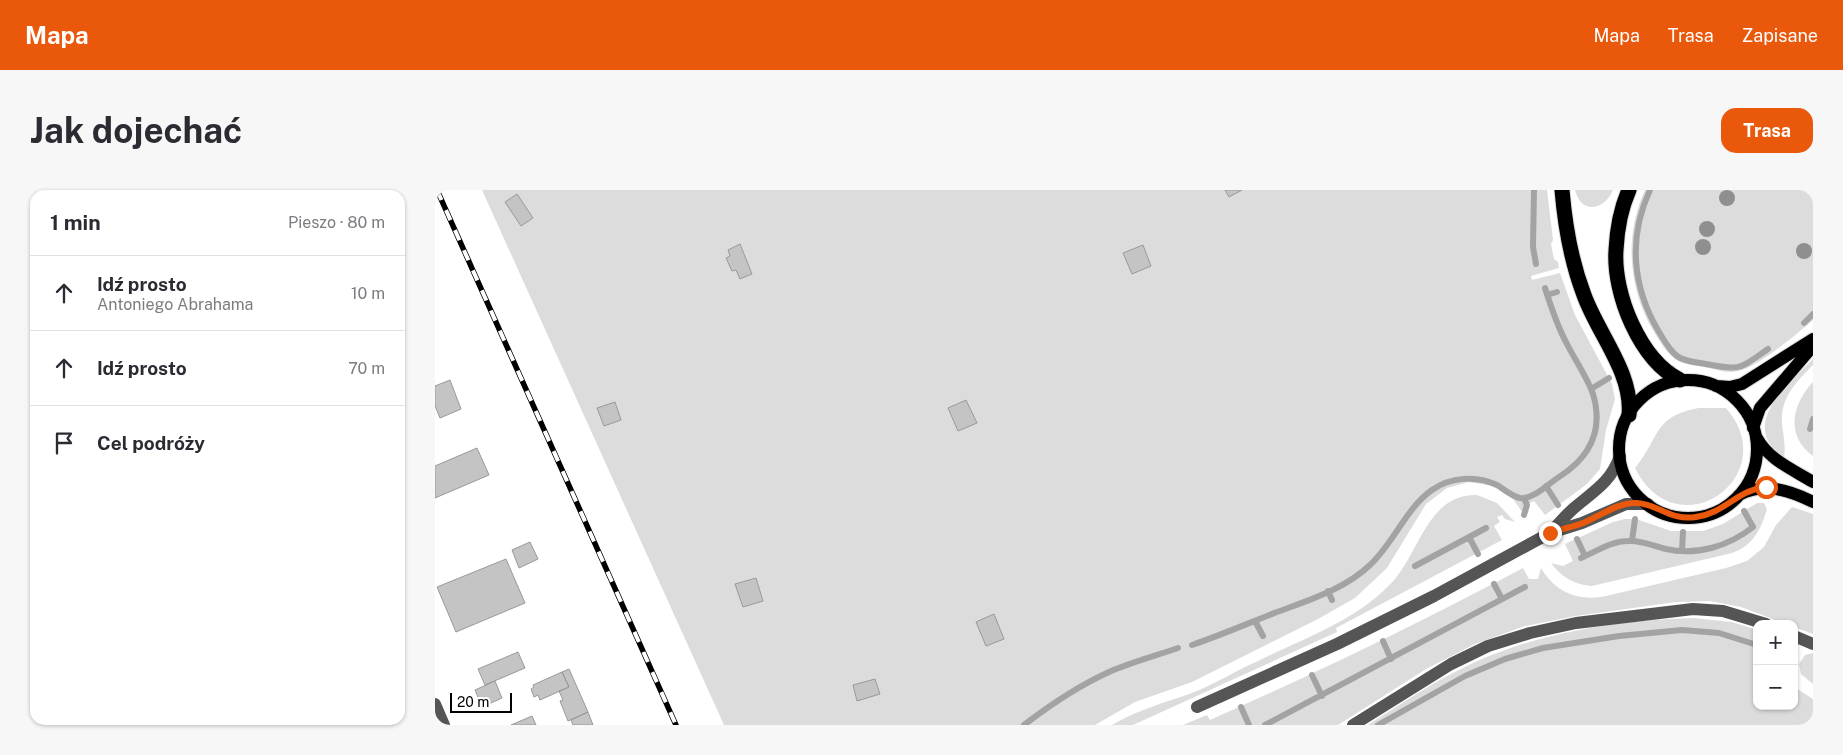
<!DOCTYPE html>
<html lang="pl">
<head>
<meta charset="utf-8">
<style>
  body { margin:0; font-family:"Public Sans",sans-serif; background:#f7f7f7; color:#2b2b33 }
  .controls { position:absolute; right:15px; bottom:15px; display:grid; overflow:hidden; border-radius:10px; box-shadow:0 1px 4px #0004 }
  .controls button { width:45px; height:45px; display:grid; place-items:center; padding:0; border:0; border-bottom:1px solid #e1e1e2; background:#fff; color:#2b2b33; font:25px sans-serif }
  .scale { position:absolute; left:15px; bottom:12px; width:62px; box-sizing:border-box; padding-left:5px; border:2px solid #000; border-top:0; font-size:14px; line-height:18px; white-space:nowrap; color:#000; -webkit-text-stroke:4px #fff; paint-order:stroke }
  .stop { position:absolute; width:15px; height:15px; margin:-11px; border:4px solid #ea580c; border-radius:50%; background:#fff }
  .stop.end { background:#ea580c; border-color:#fff; box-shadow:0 1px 5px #0008 }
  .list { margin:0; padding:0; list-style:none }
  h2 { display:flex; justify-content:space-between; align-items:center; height:65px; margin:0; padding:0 20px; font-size:21px }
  h2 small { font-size:16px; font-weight:400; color:#7c7c81 }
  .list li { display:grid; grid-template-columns:32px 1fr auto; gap:15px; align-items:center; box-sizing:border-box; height:75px; padding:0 20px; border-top:1px solid #e1e1e2 }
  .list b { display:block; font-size:19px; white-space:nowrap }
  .list p { margin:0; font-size:16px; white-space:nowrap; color:#7c7c81 }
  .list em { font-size:16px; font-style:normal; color:#7c7c81 }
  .icon { flex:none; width:28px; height:28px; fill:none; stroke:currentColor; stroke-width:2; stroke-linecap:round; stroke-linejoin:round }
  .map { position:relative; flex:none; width:1378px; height:535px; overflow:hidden; border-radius:15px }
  header { display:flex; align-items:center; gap:30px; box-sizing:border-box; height:70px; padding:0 25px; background:#ea580c; color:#fff }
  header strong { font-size:24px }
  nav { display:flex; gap:28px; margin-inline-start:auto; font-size:18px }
  .intro { display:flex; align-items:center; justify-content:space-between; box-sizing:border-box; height:120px; padding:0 30px }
  h1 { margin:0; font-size:35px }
  .button { padding:12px 22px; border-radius:15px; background:#ea580c; color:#fff; font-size:18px; font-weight:700 }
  main { display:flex; gap:30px; padding:0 30px }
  aside { flex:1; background:#fff; border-radius:15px; box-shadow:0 1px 4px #0004 }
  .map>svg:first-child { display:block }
  .green { fill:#dcdcdc }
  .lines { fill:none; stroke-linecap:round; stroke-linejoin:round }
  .stream { stroke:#a3a3a3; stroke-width:6 }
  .building { fill:#c4c4c4; stroke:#999 }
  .major-casing { stroke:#dbdbdb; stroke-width:14 }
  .highway-casing { stroke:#dbdbdb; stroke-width:17 }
  .minor { stroke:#555; stroke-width:12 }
  .major { stroke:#000; stroke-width:12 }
  .highway { stroke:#000; stroke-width:15 }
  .rail-casing { stroke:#000; stroke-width:5.5 }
  .rail { stroke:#fff; stroke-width:4; stroke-dasharray:11; stroke-linecap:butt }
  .tree { fill:#8f8f8f }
  .route { stroke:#ea580c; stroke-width:6 }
</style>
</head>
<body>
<header>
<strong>Mapa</strong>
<nav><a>Mapa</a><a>Trasa</a><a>Zapisane</a></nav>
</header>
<div class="intro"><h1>Jak dojechać</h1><a class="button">Trasa</a></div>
<main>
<aside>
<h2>1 min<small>Pieszo · 80 m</small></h2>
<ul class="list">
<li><svg class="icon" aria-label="ahead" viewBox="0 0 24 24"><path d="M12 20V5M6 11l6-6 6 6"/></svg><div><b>Idź prosto</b><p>Antoniego Abrahama</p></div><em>10 m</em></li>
<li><svg class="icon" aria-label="ahead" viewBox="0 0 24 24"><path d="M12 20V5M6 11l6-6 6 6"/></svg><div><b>Idź prosto</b></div><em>70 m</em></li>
<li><svg class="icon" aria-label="arrive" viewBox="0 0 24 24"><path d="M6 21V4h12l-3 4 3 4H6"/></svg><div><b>Cel podróży</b></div></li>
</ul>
</aside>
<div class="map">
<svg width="1378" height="535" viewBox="0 0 1378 535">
  <rect width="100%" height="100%" fill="#fff"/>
  <path class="green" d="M47 0H1112L1118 50 1116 54 1119 69 1123 72 1124 78 1096 86 1097 90 1125 83 1140 125 1177 194 1180 209 1171 240 1165 279 1152 294 1110 325 1099 311 1093 314 1090 326 1078 309 1058 296 1034 292 1012 298 991 314 952 378 920 408 883 429 757 492 700 512 660 535H289Z
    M1140 0H1178C1170 20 1146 25 1140 0Z
    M1210 0H1378V130C1362 144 1323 177 1303 181 1291 184 1281 179 1269 177 1259 175 1249 175 1240 169 1231 162 1225 152 1219 142 1193 99 1189 45 1210 0Z
    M1378 169V175C1362 191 1345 208 1347 233 1348 245 1351 256 1349 268 1302 235 1353 195 1378 169Z
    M1378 192V266C1350 246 1357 214 1378 192Z
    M1264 218H1291C1350 286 1242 362 1200 278 1225 248 1218 226 1264 218Z
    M1042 305 1062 313 1080 332 1070 329 1067 325 1062 327 1065 332 1059 336 1067 350 901 438 902 442 698 535H677C702 520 729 513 757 503 780 494 802 480 825 470 872 447 925 429 960 389 985 359 994 304 1042 305Z
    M1322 313H1329L1332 319C1326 339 1318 356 1297 363L1157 396C1140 395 1126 387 1116 373L1128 376 1138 371 1130 354 1178 332 1190 329H1201L1236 341H1268L1288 334Z
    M1357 317 1378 324V444L1359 437V434H1351L1306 417 1275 411 1241 412 1141 426 1090 436 1040 454 991 479 903 535H748L772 525 775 530C881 483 985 433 1088 378L1094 389H1103L1106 378C1120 402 1144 412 1171 406L1291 378 1312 371 1329 357 1341 335Z
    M1258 428 1297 432 1322 440V516H1359V497L1378 509V535H933C967 513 1001 490 1038 473 1105 442 1185 430 1258 428Z
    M1378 463V494L1366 484 1364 474 1370 465Z"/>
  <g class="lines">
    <path class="stream" d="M1099 0 1098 57 1101 74
      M1215 0C1193 47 1197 97 1224 142 1229 150 1234 160 1242 166 1250 172 1261 172 1271 174 1306 181 1304 179 1333 159
      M1112 105 1122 102
      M1369 133 1378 124
      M1156 199 1174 188
      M1375 239 1378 229
      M1111 296 1123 315
      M1089 325 1092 315 1089 308
      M1034 347 1043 364
      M1142 349 1150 366
      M1197 351 1200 329
      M1247 361 1248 342
      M1146 368C1162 361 1177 351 1193 351 1207 350 1218 356 1231 359 1262 366 1294 356 1318 337L1309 321
      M980 376 1051 338
      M1059 394 1067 409
      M893 401 897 410
      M820 431 828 446
      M948 451 956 469
      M757 455C786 445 814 433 842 422 874 410 910 399 935 375 959 353 971 318 997 300 1015 287 1042 285 1062 295 1069 299 1076 306 1085 308 1098 310 1113 294 1124 287 1154 268 1169 241 1158 204 1152 187 1140 170 1132 154 1122 136 1116 117 1110 98
      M877 485 887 506
      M806 517 814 535
      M589 535C615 515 643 496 674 482 696 472 720 466 743 458
      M830 535 1090 397
      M943 535 1030 486 1070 469 1108 458 1184 446 1247 440 1284 443 1322 455"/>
  </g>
  <path class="building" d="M790 0H807L794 7Z
    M82 4 98 28 86 36 70 12Z
    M305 54 317 84 305 89 301 80 297 81 291 68 295 66 293 60Z
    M708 55 716 76 697 84 688 63Z
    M15 190 26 219 5 228 0 216V196Z
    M531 210 542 233 523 241 513 218Z
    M180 212 186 230 169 236 162 218Z
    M42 258 54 285 0 308V276Z
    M95 352 103 369 84 378 77 360Z
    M71 369 90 413 21 442 2 397Z
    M321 388 328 411 308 417 300 394Z
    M559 424 569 449 551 456 541 432Z
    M83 462 90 478 50 495 43 479Z
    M134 479 153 522 133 531 125 511 128 510 124 501 134 497 127 482Z
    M127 482 134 497 105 510 103 505 99 507 96 499 99 497 98 495Z
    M440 489 445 504 422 511 418 495Z
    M60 491 67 508 47 517 40 500Z
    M153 522 158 535H138L136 530Z
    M97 526 101 535H76Z"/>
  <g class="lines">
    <g class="major-casing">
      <path id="major" d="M1184 259a69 69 0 1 1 138 0a69 69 0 1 1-138 0Z
        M1281 196 1295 197 1307 194 1378 149
        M1318 238 1325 218 1378 156
        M1322 248C1334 270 1357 279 1378 292
        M1304 305C1329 292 1354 300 1378 312"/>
    </g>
    <g class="highway-casing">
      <path id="highway" d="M1127 0C1130 36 1136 71 1149 105 1163 144 1198 183 1194 225
        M1194 0C1186 18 1182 40 1181 60 1178 104 1205 170 1245 190"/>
    </g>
    <path class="minor" d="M1117 341C1124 333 1131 325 1139 318 1159 301 1176 292 1185 266
      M1359 446 1378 454
      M0 514 9 535
      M762 517 902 454 999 406 1115 343 1147 333 1191 314H1213
      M918 535 1016 474 1053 456 1095 443 1141 433 1258 419 1288 421 1331 434"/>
    <use href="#major" class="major"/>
    <use href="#highway" class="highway"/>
    <g class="rail-casing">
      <path id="rail" d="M2 0 241 535"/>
    </g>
    <use href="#rail" class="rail"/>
  </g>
  <g class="tree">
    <circle cx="1292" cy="8" r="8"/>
    <circle cx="1272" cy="39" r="8"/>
    <circle cx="1268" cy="57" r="8"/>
    <circle cx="1369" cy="61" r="8"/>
  </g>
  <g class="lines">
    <path class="route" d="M1115 343C1126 339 1138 337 1148 333 1165 326 1183 312 1202 313 1223 314 1235 331 1261 327 1290 323 1302 300 1331 297"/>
  </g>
</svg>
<div class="controls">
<button>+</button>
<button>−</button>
</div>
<div class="scale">20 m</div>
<div class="stop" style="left:1331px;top:297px"></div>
<div class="stop end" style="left:1115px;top:343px"></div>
</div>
</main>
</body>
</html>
